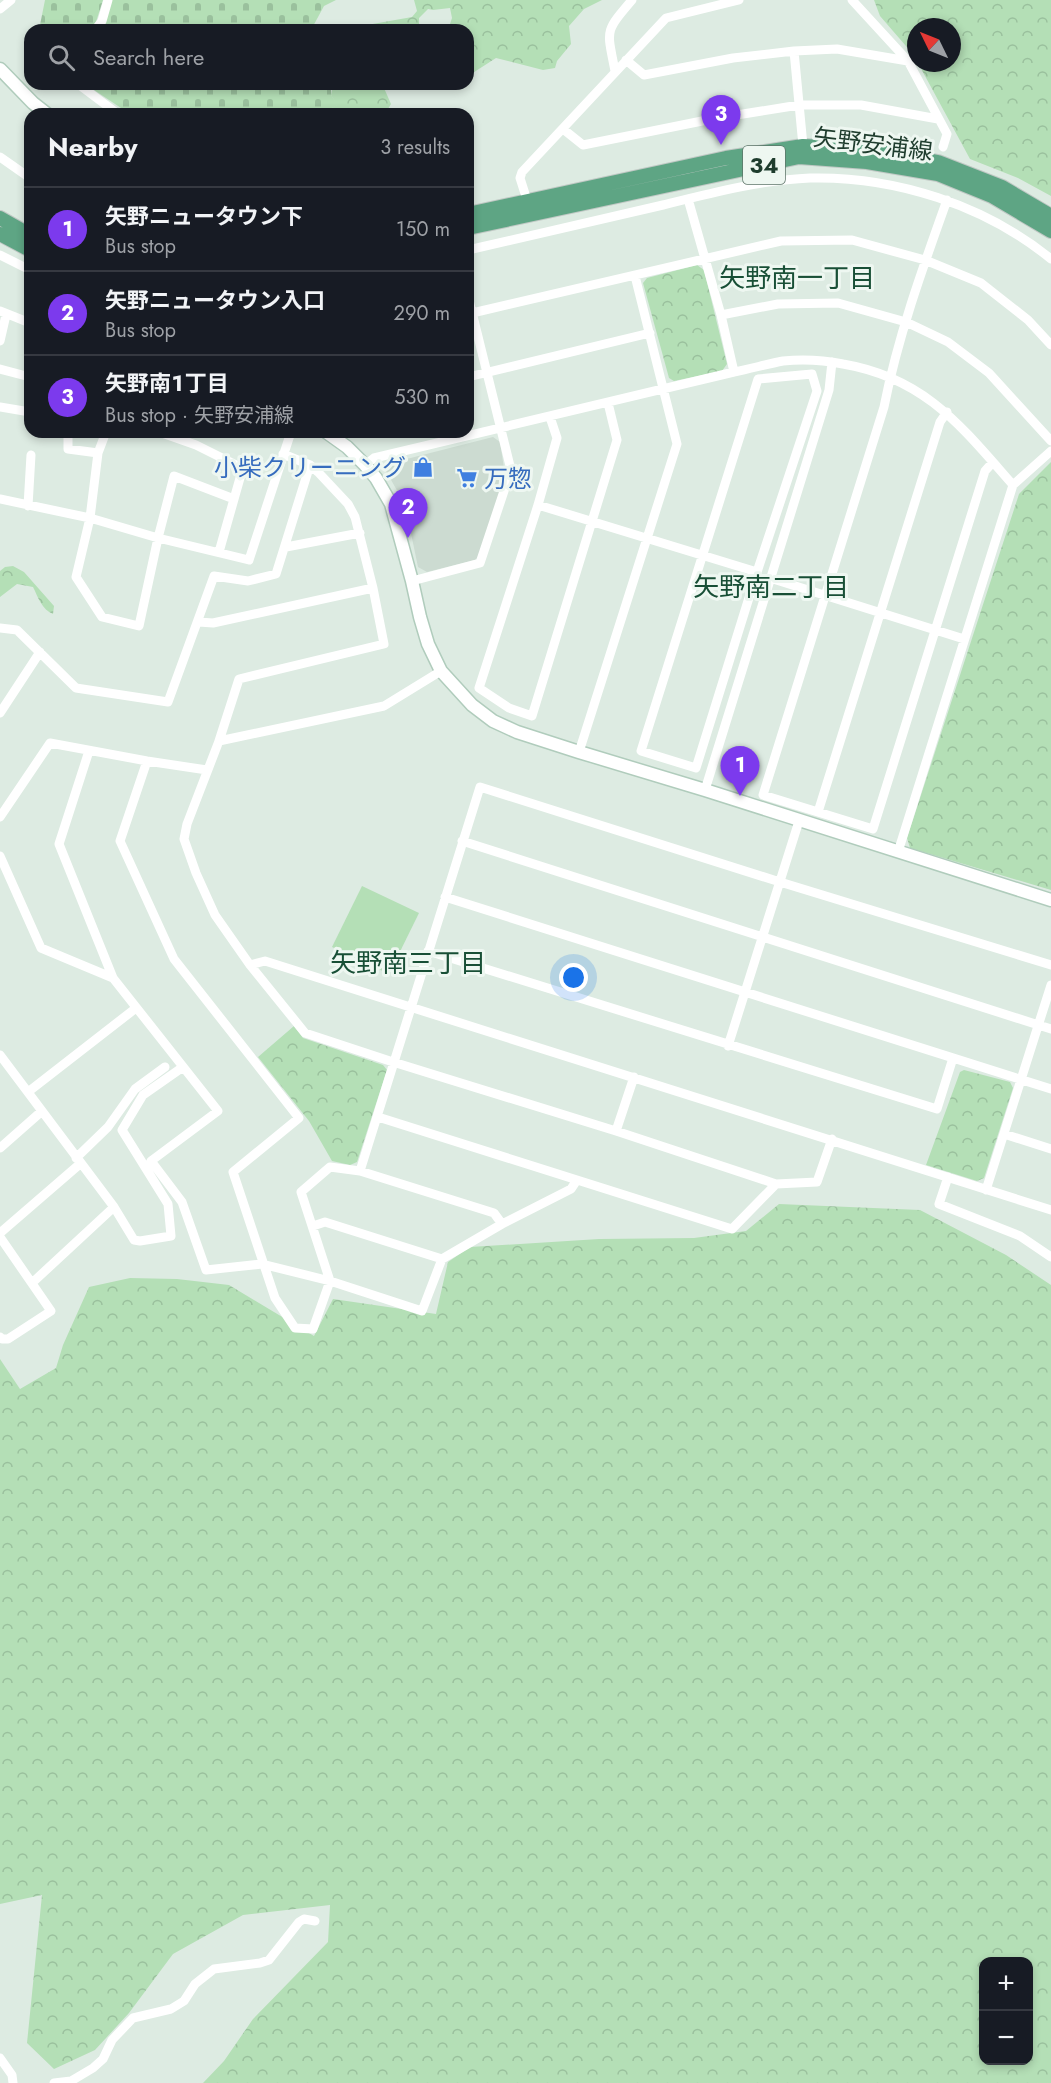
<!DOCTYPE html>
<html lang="en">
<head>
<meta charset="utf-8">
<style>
  body { margin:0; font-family:Jost,"Noto Sans JP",sans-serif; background:#242831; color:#f1f3f6 }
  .controls { position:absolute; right:18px; bottom:18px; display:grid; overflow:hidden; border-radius:12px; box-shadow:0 3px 9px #0003 }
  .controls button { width:54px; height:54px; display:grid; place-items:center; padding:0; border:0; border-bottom:2px solid #363941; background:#171b24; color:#f1f3f6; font:30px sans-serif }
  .compass { position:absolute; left:907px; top:18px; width:54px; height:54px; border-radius:50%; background:#171b24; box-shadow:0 3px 9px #0003; rotate:313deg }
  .you { position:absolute; left:574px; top:978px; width:21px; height:21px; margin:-15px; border:4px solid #fff; border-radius:50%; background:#1a73e8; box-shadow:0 0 0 9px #1a73e833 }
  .badge { display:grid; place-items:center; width:39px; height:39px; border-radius:50%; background:#7c3aed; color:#fff; font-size:20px; font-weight:700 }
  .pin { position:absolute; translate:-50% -50px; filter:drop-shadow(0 2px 3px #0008) }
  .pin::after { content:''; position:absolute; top:32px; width:21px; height:18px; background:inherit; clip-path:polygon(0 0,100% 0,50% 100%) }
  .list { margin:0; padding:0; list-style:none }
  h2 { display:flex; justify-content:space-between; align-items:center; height:78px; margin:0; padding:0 24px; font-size:26px }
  h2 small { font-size:20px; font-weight:400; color:#9ea1a6 }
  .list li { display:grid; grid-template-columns:39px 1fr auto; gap:18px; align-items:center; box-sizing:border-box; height:84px; padding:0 24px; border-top:2px solid #363941 }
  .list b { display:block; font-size:22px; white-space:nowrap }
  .list p { margin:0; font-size:20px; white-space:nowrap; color:#9ea1a6 }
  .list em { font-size:20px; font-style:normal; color:#9ea1a6 }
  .icon { flex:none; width:33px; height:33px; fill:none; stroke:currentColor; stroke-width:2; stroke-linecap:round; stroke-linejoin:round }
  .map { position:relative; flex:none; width:1051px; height:2083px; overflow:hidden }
  .search { position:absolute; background:#171b24; box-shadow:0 3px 9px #0003; left:24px; top:24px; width:450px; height:66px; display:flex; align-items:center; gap:15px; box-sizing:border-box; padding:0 21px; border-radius:18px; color:#9ea1a6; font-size:22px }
  .panel { position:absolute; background:#171b24; box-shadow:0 3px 9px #0003; left:24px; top:108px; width:450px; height:330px; border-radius:18px }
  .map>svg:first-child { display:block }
  .built { fill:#ccdbd1 }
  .green { fill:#b4dfb6 }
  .forest { fill:url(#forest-crowns); fill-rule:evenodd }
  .cemetery { fill:url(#cemetery-stones) }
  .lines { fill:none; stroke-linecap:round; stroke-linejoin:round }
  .secondary-casing { stroke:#b0ccbc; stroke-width:15 }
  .primary-casing { stroke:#c0c8c4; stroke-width:16 }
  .street { stroke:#fff; stroke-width:9 }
  .secondary { stroke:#fff; stroke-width:12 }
  .primary { stroke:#5ea584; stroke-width:14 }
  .labels { text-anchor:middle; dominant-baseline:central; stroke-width:6; stroke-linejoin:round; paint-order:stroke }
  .shield { fill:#eef7f1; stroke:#5c7468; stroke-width:1.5 }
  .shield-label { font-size:22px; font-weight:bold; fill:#1e3c2d }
  .street-label { font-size:24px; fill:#1e3c2d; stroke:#eef7f1 }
  .shop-label { font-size:24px; fill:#366cbe; stroke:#eef7f1; text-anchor:end }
  .neighbourhood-label { font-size:26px; fill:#184f36; stroke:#eef7f1 }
</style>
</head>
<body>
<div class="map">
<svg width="1051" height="2083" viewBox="0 0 1051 2083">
  <defs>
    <pattern id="forest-crowns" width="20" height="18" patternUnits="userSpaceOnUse" patternTransform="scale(1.5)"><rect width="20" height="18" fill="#b4dfb6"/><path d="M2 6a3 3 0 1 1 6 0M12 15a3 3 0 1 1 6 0" fill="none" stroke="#9ac09d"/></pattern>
    <pattern id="cemetery-stones" width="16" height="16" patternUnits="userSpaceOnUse" patternTransform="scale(1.5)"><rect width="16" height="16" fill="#b4dfb6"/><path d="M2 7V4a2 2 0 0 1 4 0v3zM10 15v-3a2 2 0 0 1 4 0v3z" fill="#9ac09d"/></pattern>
  </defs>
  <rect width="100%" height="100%" fill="#ddebe2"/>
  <path class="built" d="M493 437 500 442 505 475 481 554 475 560 427 572 418 567 408 519 399 494 386 471 387 464Z"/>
  <path class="green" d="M362 886 419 913 389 974 332 947Z"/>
  <path class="forest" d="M414 0H602L584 9 569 26 571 44 557 61 555 68 543 70 496 58 468 76V30H448L452 18 450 8 433 10 428 9 419 18V30H353L367 25 412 17 417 11Z
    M874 0H1051V196L1018 178 970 159 918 63H952V27H916V59L912 53 880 16Z
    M333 84H385L384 88 391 104 385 114H321L337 105 331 95Z
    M697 265 704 270 727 364 722 371 674 381 669 378 643 283 647 278Z
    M1051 462V890L910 848 907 838 1019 494Z
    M13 566 24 572 54 606 53 614C42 610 38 597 33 587L17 584 0 597V571L5 567Z
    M294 1026 303 1038 383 1065 387 1070 357 1162 350 1165 332 1161 309 1121 258 1057Z
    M964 1070 1010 1082 1013 1088 984 1178 977 1181 926 1165 960 1072Z
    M779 1204 920 1210 1006 1255 1051 1285V2083H203L224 2061 253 2019 328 1942 330 1905 243 1915 173 1954 129 2013 95 2050 54 2069 27 2043 42 1895 0 1904V1359L20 1389 56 1368 63 1345 89 1287 130 1278 177 1279 229 1285 314 1336 333 1299 436 1314 448 1262 470 1247 599 1239 694 1238 746 1231ZM984 1962H1028V2060H984Z"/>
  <path class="cemetery" d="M45 0H103L96 22 90 30H39Z
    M111 0H336L324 6 311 30H99Z
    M85 84H331V95L338 105 321 114H130Z"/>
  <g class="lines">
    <g class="secondary-casing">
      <path id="secondary" d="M0 69 33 103 47 114
        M326 432 347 447 365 465 376 478 391 504 412 581 420 617 428 644 441 671 472 705 493 721 517 732 579 752 705 790 1051 900"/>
    </g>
    <g class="primary-casing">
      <path id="primary" d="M468 214 726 158 803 146 871 149 938 162 1002 187 1051 216
        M0 218 30 235
        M468 228 799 157 867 162 938 174 992 196 1051 231
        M0 234 30 250"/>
    </g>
    <path class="street" d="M852 0 908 61 947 134 943 147
      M0 9 11 0
      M95 30 102 21 108 0
      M794 51 803 146
      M626 60 644 75 733 58 794 51 837 49 908 61
      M615 71C607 29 604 33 632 0
      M78 84 118 114
      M563 129 583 145 712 119 799 105H861L938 119
      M0 157 30 178
      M688 199 721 315 734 372
      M527 200 520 178 522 172 666 18 739 0
      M947 200C923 267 898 336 884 407L763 795 873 829 985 471 993 462
      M468 250C533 235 598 220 663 205 711 193 761 180 810 178 895 176 985 205 1051 259
      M0 255 30 270
      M0 311 30 323
      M468 314 781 241 852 240 925 260 981 283 1028 320 1051 345
      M721 315 778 304 838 303 906 322 948 342 989 373 1051 441
      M0 341 6 315
      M0 369 30 377
      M812 374 817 391 757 572 696 768 641 751 758 379Z
      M468 377 650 333
      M0 407 30 412
      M550 417 557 438 538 505 479 688 509 708 532 716 617 440 608 403
      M68 432V449L98 453
      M106 432 98 453 90 518 76 577 102 617 139 626 158 538 174 476 234 499
      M159 432 196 445 240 467 242 471 219 552
      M365 465 374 458 734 372C750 369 767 364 783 361 803 359 823 360 843 364 925 378 961 426 1013 485
      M0 499 90 518 158 538 249 560 291 432
      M538 505 757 572
      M28 506 31 455
      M286 547 360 533
      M770 578 964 639
      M412 581 480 563 511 470 468 296
      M199 622 213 623 373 588
      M0 628 17 630 76 688 168 702 214 576 248 581 276 574 310 465
      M441 671 384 706 219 741 187 824 184 839 196 873 215 915 250 965 305 1033 393 1062 616 1131 776 1184
      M0 713 40 652
      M219 741 239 679 384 644 373 588 355 517 348 504 318 472 310 465 283 454
      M89 751 59 844 113 978 218 1111 151 1161 182 1202 206 1270 262 1264 330 1281 422 1311 442 1259
      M579 752 677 444 635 276
      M147 761 120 841 174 959 299 1118 233 1172 275 1298 295 1328 313 1329 330 1281 301 1192 330 1167 360 1171 494 1213 502 1224
      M705 790 829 390 832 362
      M818 812 940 422 947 412
      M0 817 50 743 147 761 207 770
      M462 841 1051 1029
      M898 852 1013 485 1051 451
      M0 856 41 948 113 978
      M445 897 1051 1089
      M428 951 937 1109 953 1058
      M250 965 265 961 1051 1210
      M728 1046 799 821
      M0 1055 114 1207 134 1240 140 1241 171 1236 168 1204 122 1130 143 1095 183 1067
      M28 1092 136 1008
      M378 1117 732 1229 776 1184 817 1182 832 1139
      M616 1131 634 1077
      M1004 1134 1051 1149
      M0 1148 42 1111
      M76 1158 108 1127 135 1089 165 1067
      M360 1171 480 787 780 882 1051 965
      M948 1177 939 1204 1020 1236 1051 1257
      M986 1190 1051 985
      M313 1226 325 1222 442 1259 502 1224 571 1189 577 1180
      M0 1233 81 1163
      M0 1237 51 1311 8 1339H2L0 1337
      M32 1283 114 1207
      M0 2058 12 2075 13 2083
      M54 2083 71 2081 93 2068 103 2059 112 2040 133 2018 171 2009 184 2001 195 1984 214 1969 260 1963 269 1960 299 1922 304 1919 315 1921"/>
    <use href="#secondary" class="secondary"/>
    <use href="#primary" class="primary"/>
  </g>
  <defs>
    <g id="shop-bare" transform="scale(1.62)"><path d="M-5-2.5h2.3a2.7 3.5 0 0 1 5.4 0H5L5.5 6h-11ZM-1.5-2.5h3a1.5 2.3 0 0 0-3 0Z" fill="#3f7fe0" stroke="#eef7f1" stroke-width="2.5" paint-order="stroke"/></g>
    <g id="supermarket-bare" transform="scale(1.62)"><path d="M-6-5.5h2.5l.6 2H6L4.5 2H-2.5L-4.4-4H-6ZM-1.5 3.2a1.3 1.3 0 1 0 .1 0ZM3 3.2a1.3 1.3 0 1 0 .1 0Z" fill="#3f7fe0" stroke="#eef7f1" stroke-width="2.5" paint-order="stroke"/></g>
  </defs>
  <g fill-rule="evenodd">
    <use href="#shop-bare" x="423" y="467"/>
    <use href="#supermarket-bare" x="467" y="478"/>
  </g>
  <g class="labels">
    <rect class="shield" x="743" y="146" width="42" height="38" rx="4.5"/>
    <g class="shield-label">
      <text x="764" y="165">34</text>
    </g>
    <g class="street-label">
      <text transform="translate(873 144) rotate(7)">矢野安浦線</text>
    </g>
    <g class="shop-label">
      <text x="406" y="467">小柴クリーニング</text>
      <text x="484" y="478" text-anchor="start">万惣</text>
    </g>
    <g class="neighbourhood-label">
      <text x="797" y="278">矢野南一丁目</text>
      <text x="771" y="587">矢野南二丁目</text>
      <text x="408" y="963">矢野南三丁目</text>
    </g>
  </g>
</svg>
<div class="controls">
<button>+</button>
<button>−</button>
</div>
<svg class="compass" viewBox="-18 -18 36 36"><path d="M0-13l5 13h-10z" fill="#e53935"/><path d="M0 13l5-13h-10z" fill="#9ea1a6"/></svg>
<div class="you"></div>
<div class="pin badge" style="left:740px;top:796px">1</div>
<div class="pin badge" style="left:408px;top:538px">2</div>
<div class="pin badge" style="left:721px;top:145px">3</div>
<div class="search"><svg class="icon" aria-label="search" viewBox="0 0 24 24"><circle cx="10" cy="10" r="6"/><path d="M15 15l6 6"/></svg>Search here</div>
<section class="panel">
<h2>Nearby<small>3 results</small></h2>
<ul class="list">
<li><span class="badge">1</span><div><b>矢野ニュータウン下</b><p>Bus stop</p></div><em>150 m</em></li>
<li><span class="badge">2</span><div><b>矢野ニュータウン入口</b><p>Bus stop</p></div><em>290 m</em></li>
<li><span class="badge">3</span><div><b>矢野南１丁目</b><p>Bus stop · 矢野安浦線</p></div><em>530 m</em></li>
</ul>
</section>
</div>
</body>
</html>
